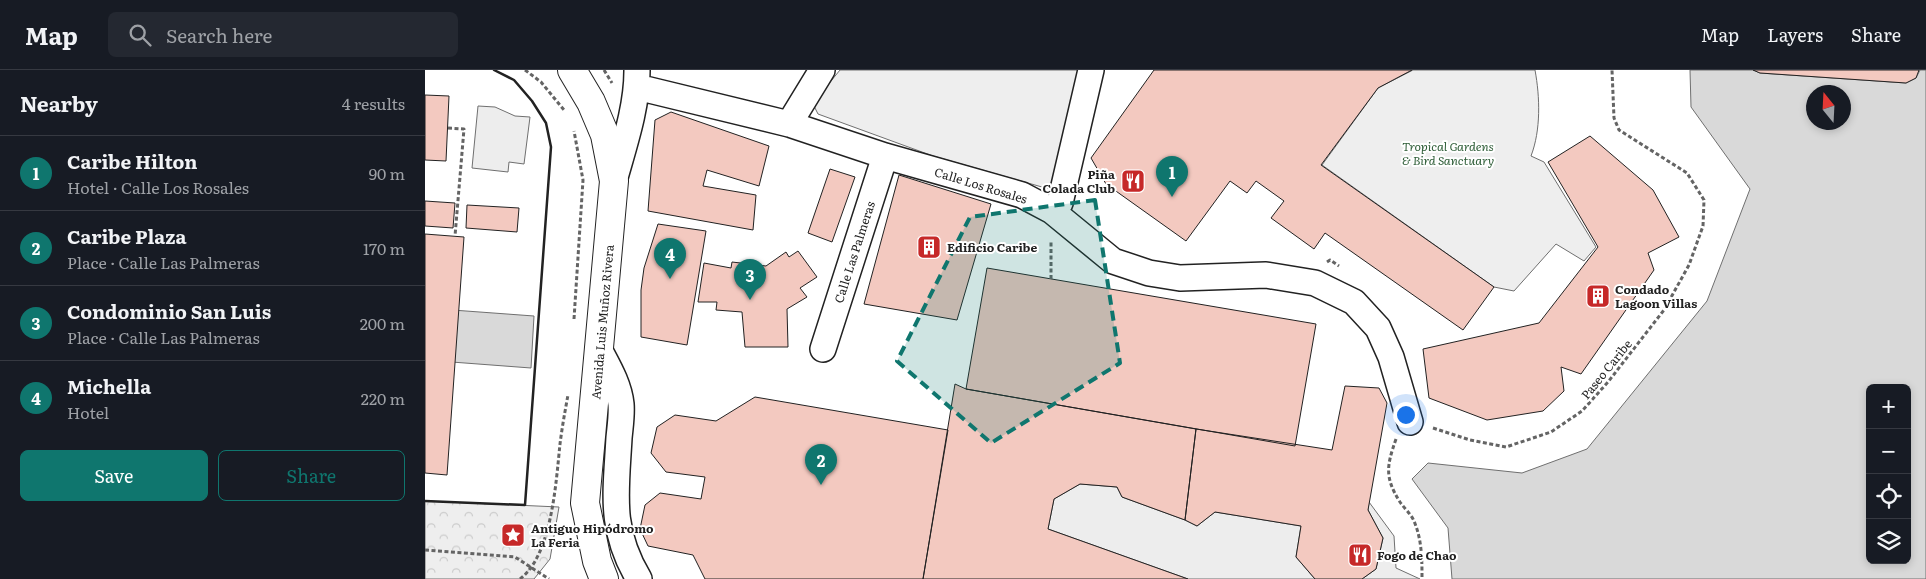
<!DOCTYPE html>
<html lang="en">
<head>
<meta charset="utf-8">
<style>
  body { margin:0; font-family:Literata,serif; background:#242831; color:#f1f3f6 }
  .controls { position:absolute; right:15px; bottom:15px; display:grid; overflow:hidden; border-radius:8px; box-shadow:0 2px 8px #0003 }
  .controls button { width:45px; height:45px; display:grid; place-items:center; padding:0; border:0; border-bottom:1px solid #363941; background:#171b24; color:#f1f3f6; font:25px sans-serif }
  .compass { position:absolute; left:1381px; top:15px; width:45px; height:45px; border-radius:50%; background:#171b24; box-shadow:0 2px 8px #0003; rotate:342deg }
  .you { position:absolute; left:980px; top:344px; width:18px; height:18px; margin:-12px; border:4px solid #fff; border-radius:50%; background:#1a73e8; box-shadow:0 0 0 8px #1a73e833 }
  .badge { display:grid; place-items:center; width:32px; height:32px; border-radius:50%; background:#0f766e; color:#fff; font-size:16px; font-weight:700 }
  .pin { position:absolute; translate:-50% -41px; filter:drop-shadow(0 1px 2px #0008) }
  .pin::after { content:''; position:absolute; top:26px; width:18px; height:15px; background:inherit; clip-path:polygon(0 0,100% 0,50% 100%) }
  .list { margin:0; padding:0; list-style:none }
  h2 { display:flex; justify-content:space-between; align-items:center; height:65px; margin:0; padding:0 20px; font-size:21px }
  h2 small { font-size:16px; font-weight:400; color:#9ea1a6 }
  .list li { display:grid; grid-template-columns:32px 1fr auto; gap:15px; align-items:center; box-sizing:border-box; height:75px; padding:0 20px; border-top:1px solid #363941 }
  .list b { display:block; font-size:19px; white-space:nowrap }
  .list p { margin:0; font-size:16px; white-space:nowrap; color:#9ea1a6 }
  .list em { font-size:16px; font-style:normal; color:#9ea1a6 }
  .actions { display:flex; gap:10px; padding:15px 20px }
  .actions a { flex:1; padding:11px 0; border:1px solid #0f766e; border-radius:8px; text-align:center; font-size:18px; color:#0f766e }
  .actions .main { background:#0f766e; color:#fff }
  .icon { flex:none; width:28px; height:28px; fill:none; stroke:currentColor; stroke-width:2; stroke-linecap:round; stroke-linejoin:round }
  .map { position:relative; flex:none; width:1501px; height:509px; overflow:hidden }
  header { display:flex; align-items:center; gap:30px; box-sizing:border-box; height:70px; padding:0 25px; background:#171b24; border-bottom:1px solid #363941 }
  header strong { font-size:24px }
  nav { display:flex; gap:28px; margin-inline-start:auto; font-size:18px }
  .search { width:350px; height:45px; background:#242831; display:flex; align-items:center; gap:12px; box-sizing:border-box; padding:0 18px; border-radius:8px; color:#9ea1a6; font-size:19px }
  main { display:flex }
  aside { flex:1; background:#171b24 }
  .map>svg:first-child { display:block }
  .park { fill:url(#park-crowns); stroke:#6f6f6f }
  .garden { fill:#eee; stroke:#6f6f6f }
  .parking { fill:#ededed; stroke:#6f6f6f }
  .water { fill:#d9d9d9; stroke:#6f6f6f; fill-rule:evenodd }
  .building { fill:#f3c9c0; stroke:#222 }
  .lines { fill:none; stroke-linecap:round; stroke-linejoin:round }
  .minor-casing { stroke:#222; stroke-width:28 }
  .major-casing { stroke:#222; stroke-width:30 }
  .path { stroke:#646464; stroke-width:3; stroke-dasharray:4 2.5; stroke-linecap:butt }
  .minor { stroke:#fff; stroke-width:25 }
  .major { stroke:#fff; stroke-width:28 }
  .wall { stroke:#222; stroke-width:2.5 }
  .marked { fill:#0f766e; fill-opacity:0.2; stroke:#0f766e; stroke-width:4; stroke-dasharray:10 6; stroke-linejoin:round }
  .labels { text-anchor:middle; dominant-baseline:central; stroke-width:4; stroke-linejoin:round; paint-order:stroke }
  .park-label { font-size:12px; font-style:italic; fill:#2f5e38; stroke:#fff }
  .poi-label { font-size:12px; font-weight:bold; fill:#222; stroke:#fff; text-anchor:start }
  .street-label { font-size:12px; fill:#222; stroke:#fff }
</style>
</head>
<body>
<header>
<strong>Map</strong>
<div class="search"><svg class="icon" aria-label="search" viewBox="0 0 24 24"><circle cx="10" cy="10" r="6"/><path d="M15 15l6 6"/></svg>Search here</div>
<nav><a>Map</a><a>Layers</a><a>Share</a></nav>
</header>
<main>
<aside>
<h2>Nearby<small>4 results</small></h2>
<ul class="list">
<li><span class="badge">1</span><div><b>Caribe Hilton</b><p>Hotel · Calle Los Rosales</p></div><em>90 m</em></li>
<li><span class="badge">2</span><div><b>Caribe Plaza</b><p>Place · Calle Las Palmeras</p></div><em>170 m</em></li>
<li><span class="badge">3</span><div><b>Condominio San Luis</b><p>Place · Calle Las Palmeras</p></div><em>200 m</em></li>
<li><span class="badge">4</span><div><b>Michella</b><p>Hotel</p></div><em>220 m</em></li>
</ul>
<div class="actions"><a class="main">Save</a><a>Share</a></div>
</aside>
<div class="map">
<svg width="1501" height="509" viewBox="0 0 1501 509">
  <defs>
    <pattern id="park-crowns" width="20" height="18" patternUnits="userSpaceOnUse" patternTransform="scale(1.25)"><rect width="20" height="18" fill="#eee"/><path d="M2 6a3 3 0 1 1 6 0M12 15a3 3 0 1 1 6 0" fill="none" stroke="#ccc"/></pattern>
  </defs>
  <rect width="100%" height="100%" fill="#fff"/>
  <path class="park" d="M0 431 134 437 125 489 109 509H0Z"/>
  <path class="garden" d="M415 0H658L630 115 624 119 508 86 393 44 389 36 392 28Z
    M988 0H1110C1115 27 1116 60 1106 86L1119 92 1171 177 1159 191 1131 174 1089 221 1069 217 897 95 953 18Z"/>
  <path class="parking" d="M53 36 70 37 90 46 105 47 99 94 84 92 83 102 47 98Z
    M655 414 692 417 697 427 760 450 772 456 790 442 876 456 871 487 890 509H763L623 459 629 429Z
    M944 432 969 466 971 498 995 509H937L951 499 958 468 943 440Z"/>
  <path class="water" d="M1265 0H1328L1335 3 1481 13 1491 8 1495 0H1501V509H1027L1023 458 987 409 1003 393 1097 403 1162 379 1282 231 1325 119 1266 37ZM1388 22H1418V52H1388ZM1445 318H1482V490H1445Z
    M0 238 109 246 106 298 0 290Z"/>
  <path class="building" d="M729 0H987L953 18 896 95 1069 217 1038 260 900 163 889 179 846 148 859 131 831 111 822 123 805 111 761 171 681 114 666 88Z
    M1328 0H1494L1491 8 1481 13 1335 3Z
    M0 25 24 26 21 91 0 90Z
    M246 42 344 76 334 116 282 100 278 116 331 125 328 160 223 141 230 50Z
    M1165 66 1228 120 1254 167 1223 183 1229 200 1156 304 1136 297 1139 321 1118 341 1062 350 1004 328 998 279 1114 253 1173 177 1123 92Z
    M405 99 430 107 407 172 383 163Z
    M474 105 566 134 532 250 439 234Z
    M0 131 30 133 28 158 0 156Z
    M42 135 94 138 92 162 41 158Z
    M233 154 281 161 262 275 216 267V220L219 198Z
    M0 164 39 167 22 405 0 403Z
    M373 181 392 207 375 218 382 227 362 239 363 277H320L317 242 291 240 292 232H273L279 193 306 198 307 192 341 196 361 182 364 187Z
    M562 198 891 254 870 376 541 319Z
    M530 314 541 319 771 359 760 450 697 427 692 417 655 414 629 429 623 459 763 509H498Z
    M920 316 954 318 962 333 943 440 958 468 951 499 937 509H890L871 487 876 456 790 442 772 456 760 450 771 359 907 380Z
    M330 327 523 360 498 509H280L268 485 223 476 215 459 220 435 235 423 276 429 280 407 241 402 226 383 232 357 250 345 291 351Z"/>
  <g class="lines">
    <g class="minor-casing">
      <path id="minor" d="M212 17 364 54 460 86 597 125 627 141 688 191 724 203 755 208 841 205 890 213 929 232 953 258 966 287 985 352
        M364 54 397 0
        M189 111C199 75 212 38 212 1
        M627 141 635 133 666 0
        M398 279 460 86
        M175 281C184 298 194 315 196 334 197 345 195 357 194 368 191 423 184 459 214 509"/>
    </g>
    <g class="major-casing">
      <path id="major" d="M147 0 166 32 180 65 189 111 160 433 172 491 179 509"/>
    </g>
    <path class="path" d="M100 0 116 12 139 40
      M179 0 187 13
      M23 58 39 59 30 166
      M902 192 905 190 914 196
      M626 209V172
      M149 249 158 110 149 61
      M1008 358 1045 370 1081 377 1126 362 1157 341 1183 312 1239 240 1264 195 1278 156 1279 130 1262 103 1194 60 1189 48 1187 0
      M971 369C962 395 959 407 975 432 979 438 986 444 989 451 997 470 997 489 997 509
      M0 480 90 487 124 509
      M95 509C127 485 131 412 135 374 137 358 140 341 143 325"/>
    <use href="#minor" class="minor"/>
    <use href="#major" class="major"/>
    <path class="wall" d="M0 431 100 435 126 77 121 53 107 31 89 10 69 0"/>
  </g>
  <path class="marked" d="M670 130 695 293 566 373 472 291 545 147Z"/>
  <defs>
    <g id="restaurant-square" transform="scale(1.25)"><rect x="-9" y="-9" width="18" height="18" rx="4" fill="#c62828" stroke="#fff"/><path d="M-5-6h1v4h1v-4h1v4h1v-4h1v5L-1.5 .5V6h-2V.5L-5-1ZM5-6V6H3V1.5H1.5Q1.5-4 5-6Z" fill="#fff"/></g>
    <g id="building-square" transform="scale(1.25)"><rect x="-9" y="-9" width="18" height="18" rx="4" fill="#c62828" stroke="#fff"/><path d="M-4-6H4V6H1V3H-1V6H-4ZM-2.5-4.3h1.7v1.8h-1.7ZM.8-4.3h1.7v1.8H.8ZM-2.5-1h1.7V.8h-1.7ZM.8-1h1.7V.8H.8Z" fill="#fff"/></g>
    <g id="sight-square" transform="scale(1.25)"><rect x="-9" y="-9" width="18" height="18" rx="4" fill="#c62828" stroke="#fff"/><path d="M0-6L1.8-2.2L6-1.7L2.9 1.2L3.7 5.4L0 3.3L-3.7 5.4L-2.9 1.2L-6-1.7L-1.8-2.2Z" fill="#fff"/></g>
  </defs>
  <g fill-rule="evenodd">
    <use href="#restaurant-square" x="708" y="111"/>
    <use href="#building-square" x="504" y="177"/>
    <use href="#building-square" x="1173" y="226"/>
    <use href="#sight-square" x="88" y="465"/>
    <use href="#restaurant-square" x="935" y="485"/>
  </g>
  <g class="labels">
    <g class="park-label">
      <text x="1023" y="76">Tropical Gardens<tspan x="1023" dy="14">&amp; Bird Sanctuary</tspan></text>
    </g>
    <g class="poi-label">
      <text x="690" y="104" text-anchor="end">Piña<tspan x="690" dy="14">Colada Club</tspan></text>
      <text x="522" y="177">Edificio Caribe</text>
      <text x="1190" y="219">Condado<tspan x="1190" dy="14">Lagoon Villas</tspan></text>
      <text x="106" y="458">Antiguo Hipódromo<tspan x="106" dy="14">La Feria</tspan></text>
      <text x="952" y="485">Fogo de Chao</text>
    </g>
    <g class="street-label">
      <text transform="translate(556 115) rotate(17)">Calle Los Rosales</text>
      <text transform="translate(429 182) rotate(-72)">Calle Las Palmeras</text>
      <text transform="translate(177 252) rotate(-85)">Avenida Luis Muñoz Rivera</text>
      <text transform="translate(1181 299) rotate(-51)">Paseo Caribe</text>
    </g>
  </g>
</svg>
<div class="controls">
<button>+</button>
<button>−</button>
<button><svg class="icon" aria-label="locate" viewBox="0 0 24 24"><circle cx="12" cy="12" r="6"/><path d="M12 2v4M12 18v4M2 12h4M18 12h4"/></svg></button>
<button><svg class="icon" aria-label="layers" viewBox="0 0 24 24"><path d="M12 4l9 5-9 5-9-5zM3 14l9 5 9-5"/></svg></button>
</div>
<svg class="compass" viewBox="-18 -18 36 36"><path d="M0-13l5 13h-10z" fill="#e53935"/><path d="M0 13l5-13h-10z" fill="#9ea1a6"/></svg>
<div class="you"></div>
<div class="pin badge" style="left:747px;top:127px">1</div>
<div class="pin badge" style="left:396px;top:415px">2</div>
<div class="pin badge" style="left:325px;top:230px">3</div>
<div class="pin badge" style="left:245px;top:209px">4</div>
</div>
</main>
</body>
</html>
